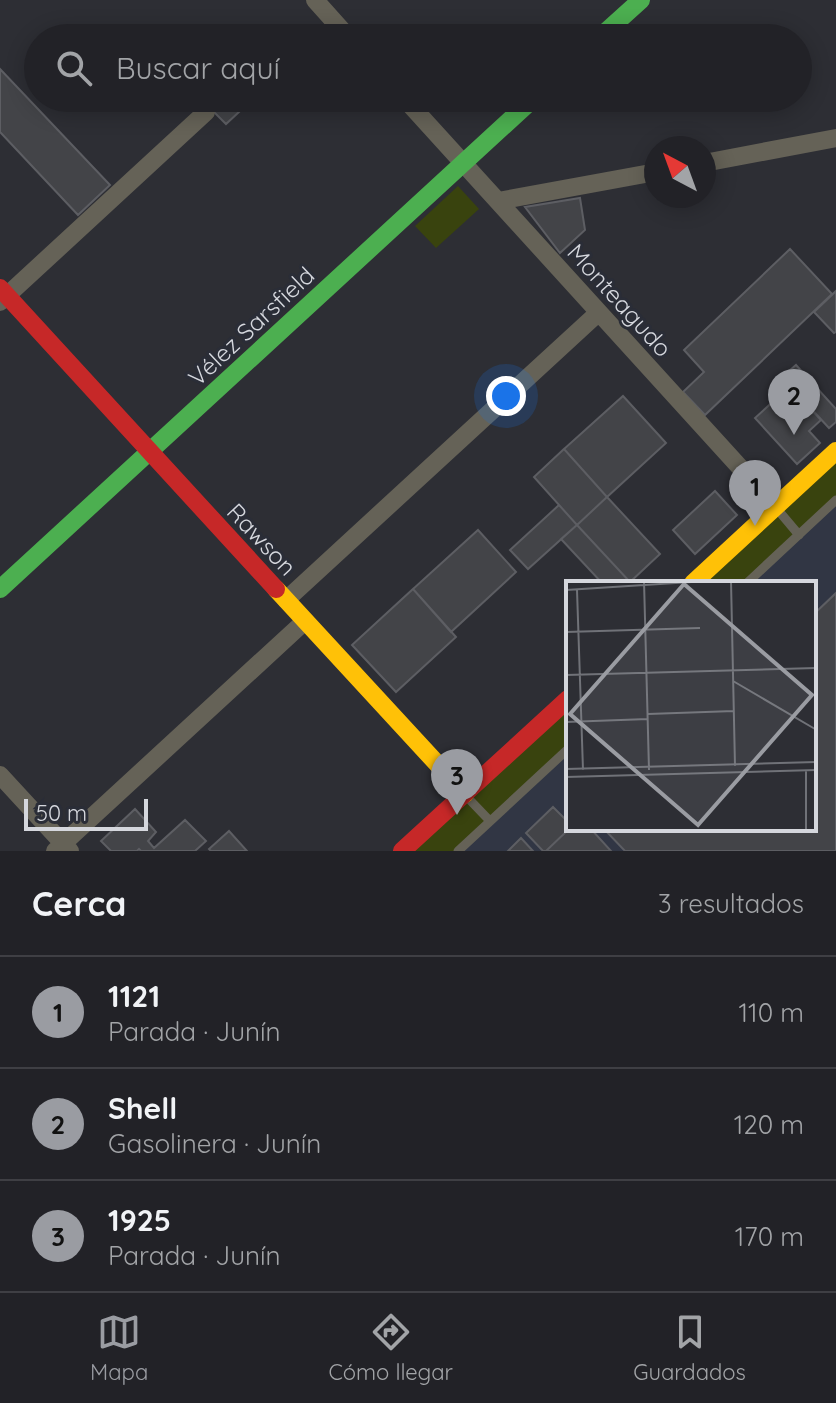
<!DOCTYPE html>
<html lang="es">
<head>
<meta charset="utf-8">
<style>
  body { margin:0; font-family:Quicksand,sans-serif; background:#2e2f33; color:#f1f3f6 }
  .compass { position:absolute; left:644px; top:136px; width:72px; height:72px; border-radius:50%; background:#222227; box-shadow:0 4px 20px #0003; rotate:319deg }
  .scale { position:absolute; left:24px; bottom:20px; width:124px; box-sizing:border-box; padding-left:8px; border:4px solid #d5d7dd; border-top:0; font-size:22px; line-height:28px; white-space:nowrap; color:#d5d7dd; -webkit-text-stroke:6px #2a2d37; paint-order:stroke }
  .you { position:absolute; left:506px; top:396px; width:28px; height:28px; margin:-20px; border:6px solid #fff; border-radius:50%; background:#1a73e8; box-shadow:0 0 0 12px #1a73e833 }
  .badge { display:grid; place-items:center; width:52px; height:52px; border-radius:50%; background:#9a9ca2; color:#111; font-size:26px; font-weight:700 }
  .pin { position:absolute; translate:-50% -66px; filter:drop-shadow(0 2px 4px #0008) }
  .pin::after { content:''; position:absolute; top:42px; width:28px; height:24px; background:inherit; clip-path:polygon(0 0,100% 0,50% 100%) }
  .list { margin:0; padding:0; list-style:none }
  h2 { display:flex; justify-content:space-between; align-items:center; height:104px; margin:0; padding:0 32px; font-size:34px }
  h2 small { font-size:26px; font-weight:400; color:#a2a4a7 }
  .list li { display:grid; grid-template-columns:52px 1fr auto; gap:24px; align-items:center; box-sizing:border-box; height:112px; padding:0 32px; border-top:2px solid #3f3f44 }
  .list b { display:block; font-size:30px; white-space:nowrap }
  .list p { margin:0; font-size:26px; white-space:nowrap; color:#a2a4a7 }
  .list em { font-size:26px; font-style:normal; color:#a2a4a7 }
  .icon { flex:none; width:44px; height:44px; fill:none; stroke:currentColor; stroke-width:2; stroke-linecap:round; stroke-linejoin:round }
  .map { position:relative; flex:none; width:836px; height:851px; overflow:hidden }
  .search { position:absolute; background:#222227; box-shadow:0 4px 20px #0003; left:24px; right:24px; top:24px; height:88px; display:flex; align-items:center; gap:20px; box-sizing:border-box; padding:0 28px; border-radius:44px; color:#a2a4a7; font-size:30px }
  .sheet { height:440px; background:#222227 }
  nav { display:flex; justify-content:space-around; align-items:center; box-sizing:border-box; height:112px; border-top:2px solid #3f3f44; background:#222227; font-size:22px; color:#a2a4a7 }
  nav a { display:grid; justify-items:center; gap:4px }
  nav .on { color:#9a9ca2 }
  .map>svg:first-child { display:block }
  .built { fill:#313644 }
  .green { fill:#39430e }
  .building { fill:#434448; stroke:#5d5e63; stroke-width:2 }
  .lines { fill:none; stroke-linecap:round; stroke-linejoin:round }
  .lane { stroke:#656257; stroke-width:9 }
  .street { stroke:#656257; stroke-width:18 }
  .fast { stroke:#4caf50; stroke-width:18 }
  .slow { stroke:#ffc107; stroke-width:18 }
  .jam { stroke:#c62828; stroke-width:18 }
  .labels { text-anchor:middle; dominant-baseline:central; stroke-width:6; stroke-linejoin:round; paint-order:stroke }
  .street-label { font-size:24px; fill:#d5d7dd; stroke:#2a2d37 }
  .inset-road { fill:none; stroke:#707278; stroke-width:2 }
  .view { fill:#9a9ca2; fill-opacity:0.15; stroke:#9a9ca2; stroke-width:4 }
  .inset-edge { fill:none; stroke:#d5d7dd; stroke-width:4 }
</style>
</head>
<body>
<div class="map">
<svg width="836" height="851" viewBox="0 0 836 851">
  <rect width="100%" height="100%" fill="#2d2e34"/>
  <path class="built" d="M836 500V851H458L568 749V829H814V583H747Z"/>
  <path class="green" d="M458 186 479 209 436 248 415 226Z
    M836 451V500L747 583H693Z
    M568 699V749L458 851H402Z"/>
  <path class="building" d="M0 69 110 185 78 215 0 132Z
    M229 98H254L226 124 214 112Z
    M580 198 585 230 560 253 525 207Z
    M790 249 832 294 705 415 683 392 704 372 684 350Z
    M836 291V332L834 333 814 312Z
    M796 365 836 409V422L829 428 782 377Z
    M623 396 666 443 607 497 564 449Z
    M778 397 797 417 808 406 821 420 809 431 820 443 797 464 755 418Z
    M564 449 607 497 577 525 534 477Z
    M715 491 737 515 695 554 673 530Z
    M607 497 660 554 630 582 577 525Z
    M559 505 577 525 528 569 510 550Z
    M577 525 630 582 629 583H602L561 539Z
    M478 530 516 572 451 632 413 589Z
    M413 589 456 637 396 692 352 645Z
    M836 593V851H625L604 829H814V614Z
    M553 807 568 822V829H569L546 851H543L526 833Z
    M135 809 156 832 148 841 154 848 185 820 206 841 195 851H141L139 849 137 851H111L101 841Z
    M569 829H591L611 851H546Z
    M229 831 247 851H211L209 849Z
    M521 838 533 851H508Z"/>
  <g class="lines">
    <path class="lane" d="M778 510 799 535
      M747 583 836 500
      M467 797 490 821
      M458 851 568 749"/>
    <path class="street" d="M315 0 349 38
      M404 98 776 507
      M704 163 836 138
      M498 201 656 172
      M0 302 206 112
      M286 600 598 313
      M0 775 70 851
      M55 851 305 621"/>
    <path class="fast" d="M599 38 641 0
      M0 589 534 98"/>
    <path class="slow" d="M693 583 836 451
      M276 589 465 794"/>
    <path class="jam" d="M0 288 276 589
      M402 851 568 699"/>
  </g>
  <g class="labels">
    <g class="street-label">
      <text transform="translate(620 300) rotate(48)">Monteagudo</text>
      <text transform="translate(251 326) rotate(-43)">Vélez Sarsfield</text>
      <text transform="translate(262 539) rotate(47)">Rawson</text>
    </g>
  </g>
  <g transform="translate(566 581)">
    <rect width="250" height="250" fill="#2d2e34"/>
    <path class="inset-road" d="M78 0 83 189M165 0 169 185M0 9 141 0M11 9 17 189M0 51 134 47M0 94 250 87M167 100 249 148M82 133 168 130M0 141 82 138M0 188 250 181M0 196 250 189M240 250V189"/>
    <path class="view" d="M118 3 246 114 132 244 4 133Z"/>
    <rect width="250" height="250" class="inset-edge"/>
  </g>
</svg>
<svg class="compass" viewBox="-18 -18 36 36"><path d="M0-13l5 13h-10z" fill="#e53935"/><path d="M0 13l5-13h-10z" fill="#a2a4a7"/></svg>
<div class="scale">50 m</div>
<div class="you"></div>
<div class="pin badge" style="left:755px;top:526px">1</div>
<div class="pin badge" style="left:794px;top:435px">2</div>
<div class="pin badge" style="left:457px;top:815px">3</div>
<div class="search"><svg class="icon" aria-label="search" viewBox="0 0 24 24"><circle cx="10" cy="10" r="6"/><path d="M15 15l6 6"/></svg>Buscar aquí</div>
</div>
<section class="sheet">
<h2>Cerca<small>3 resultados</small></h2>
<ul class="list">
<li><span class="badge">1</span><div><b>1121</b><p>Parada · Junín</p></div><em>110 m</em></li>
<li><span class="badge">2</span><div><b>Shell</b><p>Gasolinera · Junín</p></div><em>120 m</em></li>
<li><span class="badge">3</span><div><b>1925</b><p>Parada · Junín</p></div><em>170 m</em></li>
</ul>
</section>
<nav>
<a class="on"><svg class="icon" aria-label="map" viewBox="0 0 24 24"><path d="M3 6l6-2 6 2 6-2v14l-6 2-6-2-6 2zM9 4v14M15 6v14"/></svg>Mapa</a>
<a><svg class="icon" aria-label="directions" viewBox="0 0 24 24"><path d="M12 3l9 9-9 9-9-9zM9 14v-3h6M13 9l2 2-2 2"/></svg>Cómo llegar</a>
<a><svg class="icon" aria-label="saved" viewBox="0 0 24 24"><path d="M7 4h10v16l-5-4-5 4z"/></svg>Guardados</a>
</nav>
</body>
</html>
